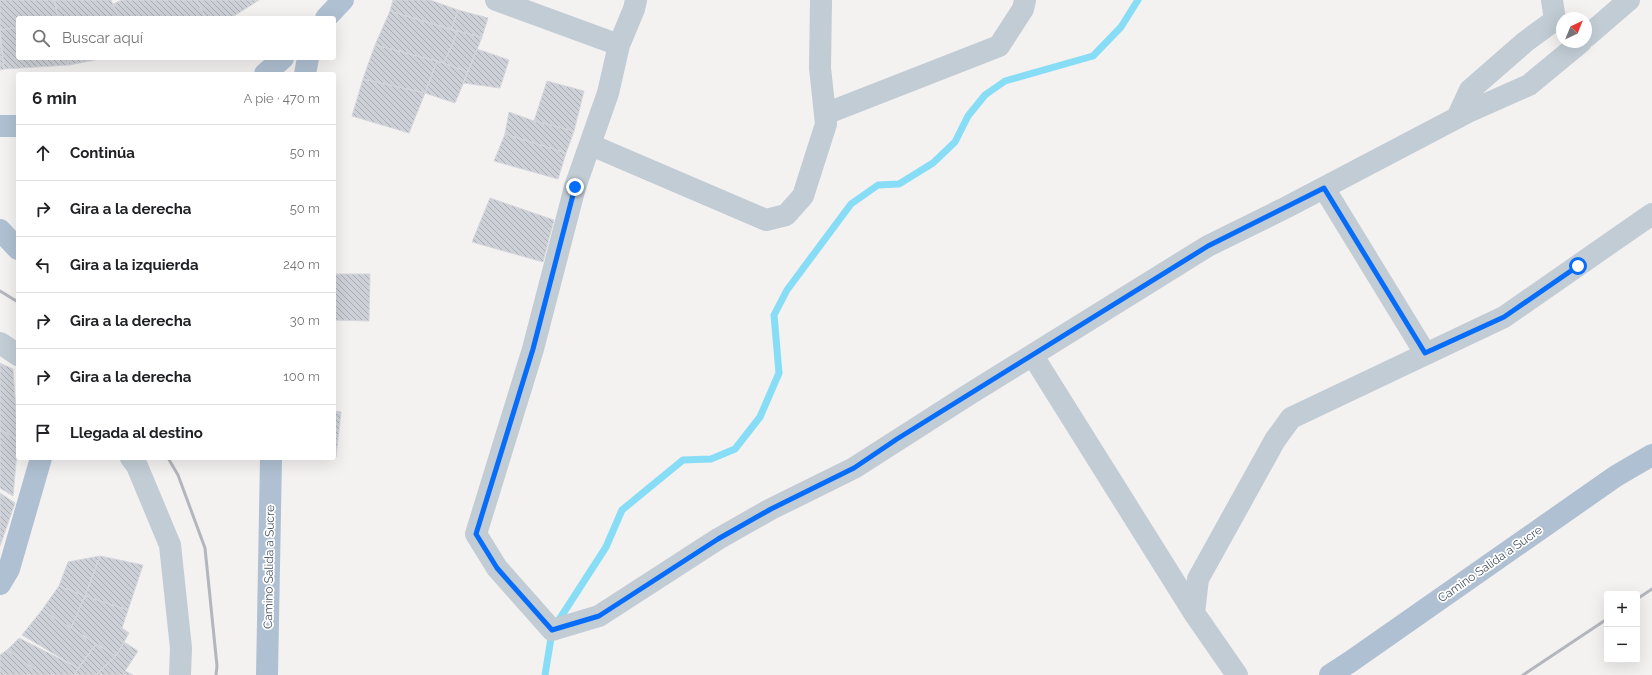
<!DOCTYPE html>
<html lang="es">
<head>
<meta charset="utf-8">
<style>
  body { margin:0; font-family:Raleway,sans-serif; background:#f2f2f2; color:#202124 }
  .controls { position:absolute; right:12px; bottom:12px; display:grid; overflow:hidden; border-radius:4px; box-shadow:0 4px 16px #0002 }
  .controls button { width:36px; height:36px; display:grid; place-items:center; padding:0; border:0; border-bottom:1px solid #e0e0e0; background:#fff; color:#202124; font:20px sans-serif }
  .compass { position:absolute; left:1556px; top:12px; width:36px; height:36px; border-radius:50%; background:#fff; box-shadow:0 4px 16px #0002; rotate:43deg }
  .stop { position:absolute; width:12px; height:12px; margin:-9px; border:3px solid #076df9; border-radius:50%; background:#fff }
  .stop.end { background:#076df9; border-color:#fff; box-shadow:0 1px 4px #0008 }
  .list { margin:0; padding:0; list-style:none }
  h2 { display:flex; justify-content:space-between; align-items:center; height:52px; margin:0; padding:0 16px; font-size:17px }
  h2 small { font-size:13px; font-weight:400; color:#757577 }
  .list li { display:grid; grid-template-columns:26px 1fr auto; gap:12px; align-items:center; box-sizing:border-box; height:56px; padding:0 16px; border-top:1px solid #e0e0e0 }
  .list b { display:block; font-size:15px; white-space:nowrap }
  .list em { font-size:13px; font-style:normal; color:#757577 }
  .icon { flex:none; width:22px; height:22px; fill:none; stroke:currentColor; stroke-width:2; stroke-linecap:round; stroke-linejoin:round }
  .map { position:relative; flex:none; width:1652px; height:675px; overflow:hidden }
  .search { position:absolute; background:#fff; box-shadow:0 4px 16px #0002; left:16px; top:16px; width:320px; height:44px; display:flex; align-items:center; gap:10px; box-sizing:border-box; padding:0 14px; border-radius:4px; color:#757577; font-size:15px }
  .panel { position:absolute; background:#fff; box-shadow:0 4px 16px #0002; left:16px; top:72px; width:320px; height:388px; border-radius:4px }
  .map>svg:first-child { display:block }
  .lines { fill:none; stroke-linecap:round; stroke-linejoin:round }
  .stream { stroke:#86ddf5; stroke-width:7 }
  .building { fill:url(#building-back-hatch); stroke:#d5d7dd }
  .minor { stroke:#c1ccd4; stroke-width:22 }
  .major { stroke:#afc0d2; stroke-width:22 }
  .rail { stroke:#b3b6bc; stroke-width:3 }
  .route { stroke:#076df9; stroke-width:5 }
  .labels { text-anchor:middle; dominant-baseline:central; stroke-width:3.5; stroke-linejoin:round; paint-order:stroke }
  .street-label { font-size:12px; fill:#475461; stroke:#fff }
</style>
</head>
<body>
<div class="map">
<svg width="1652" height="675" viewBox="0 0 1652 675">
  <defs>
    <pattern id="building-back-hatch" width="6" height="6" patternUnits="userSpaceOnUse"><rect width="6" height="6" fill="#cdd0d6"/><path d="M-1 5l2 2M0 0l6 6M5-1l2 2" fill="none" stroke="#a8abb1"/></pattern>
  </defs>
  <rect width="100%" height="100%" fill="#f4f1f1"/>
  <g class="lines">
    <path class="stream" d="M557 623 606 547 622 510 683 460 711 459 735 449 760 417 779 373 774 315 787 290 851 204 878 185 899 184 933 163 955 142 968 116 985 95 1005 81 1093 56 1121 27 1138 0
      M545 675 552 632"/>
  </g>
  <path class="building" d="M0 0H55L58 18H18V27L0 30Z
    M54 0H111L119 18H58Z
    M122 0H196L206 18H119L113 4Z
    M196 0H259L231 18H206Z
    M393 0H430L458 10 451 30 390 11Z
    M458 10 488 18 482 37 451 30Z
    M390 11 458 31 444 63 375 45Z
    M18 27V58H67L69 65 4 69 0 30Z
    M458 31 482 37 468 72 444 63Z
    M0 38 4 69 0 70Z
    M375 45 437 61 425 93 363 79Z
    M477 49 509 60 500 88 463 83Z
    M67 58H105L69 65Z
    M437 61 468 72 455 103 425 93Z
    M363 79 425 93 409 133 352 116Z
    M547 81 584 91 574 131 534 121Z
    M509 112 534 121 574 131 566 153 505 134Z
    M505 134 566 153 558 179 494 161Z
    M490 198 554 220 543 262 472 242Z
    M334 274H370L369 321 334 320Z
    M0 363 13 369 18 440 0 429Z
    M334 411 341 412 336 457 334 458Z
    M0 429 18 440 13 496 0 488Z
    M0 493 15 503 0 546Z
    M100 556 85 596 59 586 68 562Z
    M100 556 143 565 128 610 85 596Z
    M59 586 85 596 71 628 42 610Z
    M85 596 128 610 122 628 129 633 116 656 71 628Z
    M42 610 96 644 78 668 22 635Z
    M19 638 78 668 74 675H43L7 650Z
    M124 642 138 651 125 671 133 675H96L116 656Z
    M96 644 116 656 96 675H74Z
    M7 650 43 675H0V655Z"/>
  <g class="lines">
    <path class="minor" d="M496 0 619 45
      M636 0 634 9 619 45 608 93 575 187 533 349 476 534 497 568 552 630 599 616 718 539 771 509 854 468 968 395 1208 246 1287 207 1468 112 1529 85 1581 42
      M1586 37 1629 0
      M825 114 999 46 1023 9 1025 0
      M1457 118 1470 90 1525 42 1555 20 1552 0
      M591 145 766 220 786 215 803 196 826 124 820 68 821 0
      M1324 188 1425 353
      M0 343 18 355
      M1033 356 1194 613 1237 675
      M131 458 137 466 170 545 181 648 180 675
      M1194 613 1198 579 1275 440 1291 418 1504 317 1652 214"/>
    <path class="major" d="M326 18 343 0
      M265 74 283 58
      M305 74 308 58
      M0 126H18
      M0 230 18 249
      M0 584 9 569 41 458
      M267 675 271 458
      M1330 675 1350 662 1616 476 1652 455"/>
    <path class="rail" d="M0 291 18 302
      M168 458 178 475 205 548 217 666 216 675
      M1637 599 1652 589
      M1523 675 1607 619"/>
  </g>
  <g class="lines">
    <path class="route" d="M575 187 533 349 476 534 497 568 552 630 599 616 718 539 771 509 854 468 897 439 1208 246 1324 188 1425 353 1504 317 1578 266"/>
  </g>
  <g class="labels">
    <g class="street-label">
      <text transform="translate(1490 564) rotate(-35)">Camino Salida a Sucre</text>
      <text transform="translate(269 567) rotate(-89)">Camino Salida a Sucre</text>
    </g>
  </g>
</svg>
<div class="controls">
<button>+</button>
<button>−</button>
</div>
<svg class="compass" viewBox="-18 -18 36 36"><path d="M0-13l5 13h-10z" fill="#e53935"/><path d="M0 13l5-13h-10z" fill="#757577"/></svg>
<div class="stop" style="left:1578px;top:266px"></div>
<div class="stop end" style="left:575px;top:187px"></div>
<div class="search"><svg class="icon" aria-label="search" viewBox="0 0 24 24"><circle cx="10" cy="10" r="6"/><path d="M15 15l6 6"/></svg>Buscar aquí</div>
<section class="panel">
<h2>6 min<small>A pie · 470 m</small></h2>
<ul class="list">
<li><svg class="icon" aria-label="ahead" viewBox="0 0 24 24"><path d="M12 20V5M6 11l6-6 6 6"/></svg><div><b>Continúa</b></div><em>50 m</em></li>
<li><svg class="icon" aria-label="right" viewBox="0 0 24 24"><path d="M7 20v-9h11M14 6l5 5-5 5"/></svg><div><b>Gira a la derecha</b></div><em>50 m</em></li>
<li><svg class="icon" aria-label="left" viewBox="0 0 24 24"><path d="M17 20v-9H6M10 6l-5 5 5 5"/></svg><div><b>Gira a la izquierda</b></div><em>240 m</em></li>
<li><svg class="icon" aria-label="right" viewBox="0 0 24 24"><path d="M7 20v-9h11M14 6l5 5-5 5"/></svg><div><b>Gira a la derecha</b></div><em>30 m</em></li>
<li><svg class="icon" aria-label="right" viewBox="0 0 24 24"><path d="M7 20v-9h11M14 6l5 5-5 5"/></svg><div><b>Gira a la derecha</b></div><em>100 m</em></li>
<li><svg class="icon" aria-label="arrive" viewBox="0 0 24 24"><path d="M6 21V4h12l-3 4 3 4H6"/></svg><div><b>Llegada al destino</b></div></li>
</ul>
</section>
</div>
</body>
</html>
